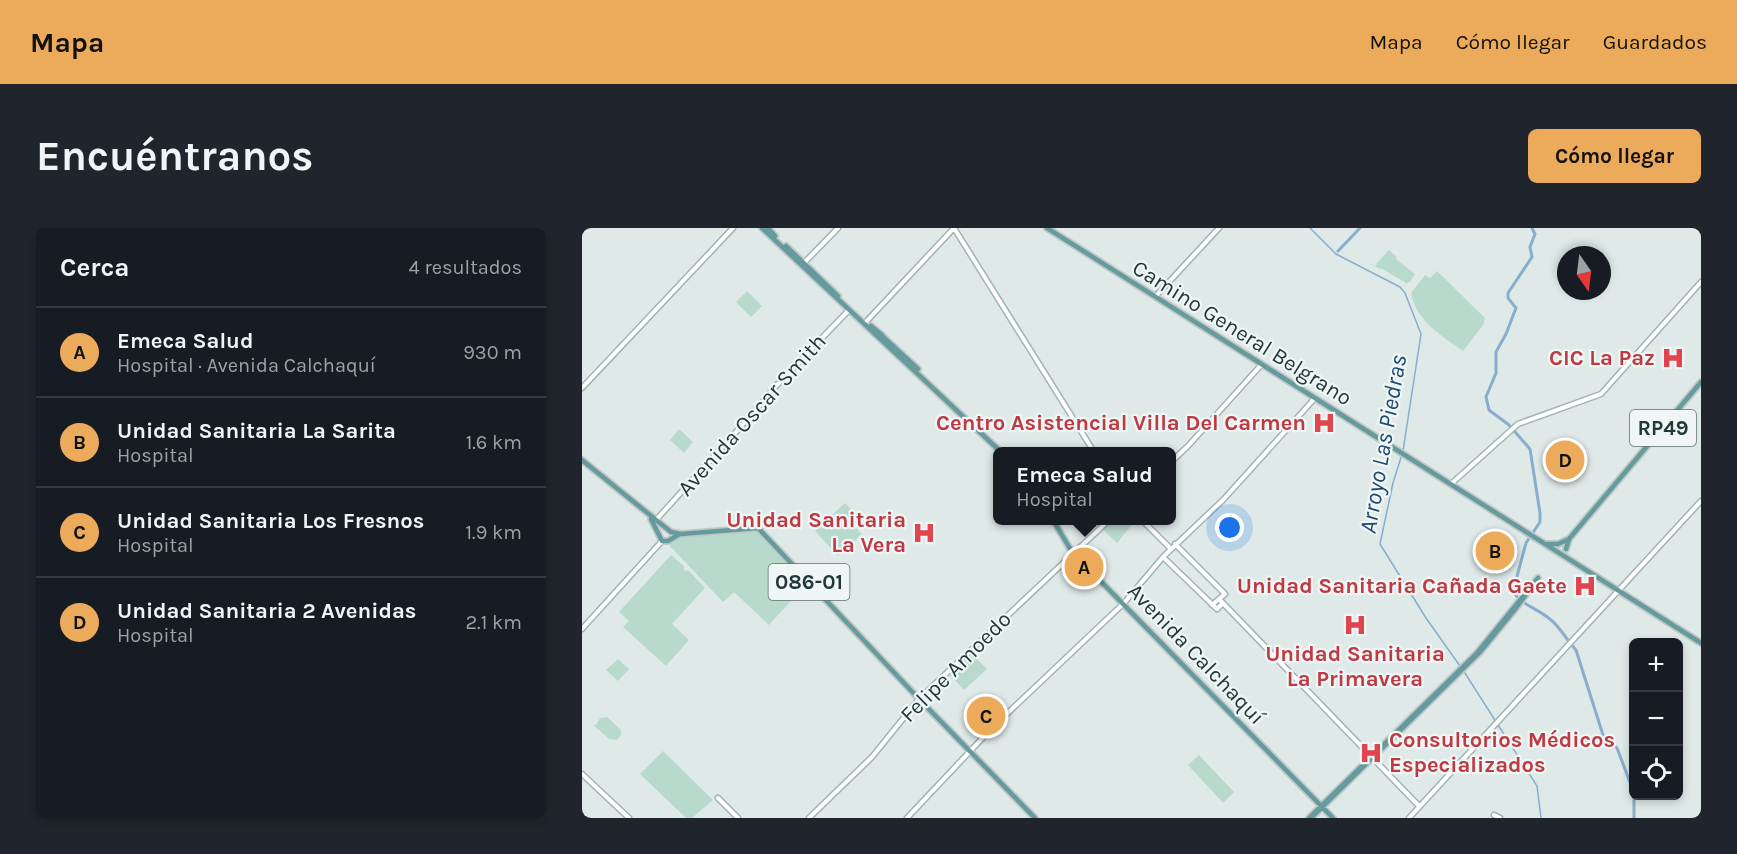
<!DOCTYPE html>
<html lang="es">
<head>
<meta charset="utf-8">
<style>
  body { margin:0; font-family:Karla,sans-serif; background:#20242c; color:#f1f3f6 }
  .controls { position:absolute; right:18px; bottom:18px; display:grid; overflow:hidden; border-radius:9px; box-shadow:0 3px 9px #0003 }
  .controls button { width:54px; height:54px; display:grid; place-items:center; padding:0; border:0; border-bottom:2px solid #363941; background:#171b24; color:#f1f3f6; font:30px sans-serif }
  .compass { position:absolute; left:975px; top:18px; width:54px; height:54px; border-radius:50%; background:#171b24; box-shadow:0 3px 9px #0003; rotate:166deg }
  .you { position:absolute; left:648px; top:300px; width:21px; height:21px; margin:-15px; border:4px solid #fff; border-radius:50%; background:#1a73e8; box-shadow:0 0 0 9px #1a73e833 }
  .badge { display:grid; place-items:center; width:39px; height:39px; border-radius:50%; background:#ecab5b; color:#111; font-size:20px; font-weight:700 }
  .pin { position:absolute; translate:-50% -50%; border:3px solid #fff; box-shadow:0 2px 6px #0006 }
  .popup { position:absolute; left:411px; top:219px; width:183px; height:78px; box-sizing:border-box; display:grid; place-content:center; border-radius:9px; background:#171b24; filter:drop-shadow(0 2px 4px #0005); font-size:20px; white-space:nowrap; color:#9ea1a6 }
  .popup b { font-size:22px; color:#f1f3f6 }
  .popup::after { content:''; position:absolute; left:50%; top:100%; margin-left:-12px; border:12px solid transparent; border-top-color:#171b24 }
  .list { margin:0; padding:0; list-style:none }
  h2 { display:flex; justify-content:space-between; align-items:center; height:78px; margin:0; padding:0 24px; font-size:26px }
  h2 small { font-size:20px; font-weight:400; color:#9ea1a6 }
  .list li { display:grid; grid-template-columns:39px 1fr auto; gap:18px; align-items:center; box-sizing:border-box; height:90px; padding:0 24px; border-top:2px solid #363941 }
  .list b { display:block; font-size:22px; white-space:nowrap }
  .list p { margin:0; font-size:20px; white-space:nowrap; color:#9ea1a6 }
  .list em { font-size:20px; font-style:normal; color:#9ea1a6 }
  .icon { flex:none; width:33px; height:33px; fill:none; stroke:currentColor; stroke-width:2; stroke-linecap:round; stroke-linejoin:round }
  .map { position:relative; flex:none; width:1119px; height:590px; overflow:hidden; border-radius:9px }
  header { display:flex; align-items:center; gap:36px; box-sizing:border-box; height:84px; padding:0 30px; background:#ecab5b; color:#111 }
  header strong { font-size:28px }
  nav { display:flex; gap:33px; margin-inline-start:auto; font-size:21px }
  .intro { display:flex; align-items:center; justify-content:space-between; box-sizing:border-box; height:144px; padding:0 36px }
  h1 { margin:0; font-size:42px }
  .button { padding:15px 27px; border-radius:9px; background:#ecab5b; color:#111; font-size:21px; font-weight:700 }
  main { display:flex; gap:36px; padding:0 36px }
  aside { flex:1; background:#171b24; border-radius:9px; box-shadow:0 3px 9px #0003 }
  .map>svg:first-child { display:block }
  .green { fill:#b8dacc }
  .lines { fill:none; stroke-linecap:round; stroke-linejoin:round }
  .stream { stroke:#88adcd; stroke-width:1.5 }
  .canal { stroke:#88adcd; stroke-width:3 }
  .secondary-casing { stroke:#9fb5b3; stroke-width:7 }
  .primary-casing { stroke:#c1c7c8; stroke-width:8 }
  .secondary { stroke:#fff; stroke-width:4 }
  .primary { stroke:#659b9d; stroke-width:4.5 }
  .labels { text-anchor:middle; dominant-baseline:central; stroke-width:4.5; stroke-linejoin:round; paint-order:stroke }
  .shield { fill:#eff6f5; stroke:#5f7171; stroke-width:1.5 }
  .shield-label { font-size:21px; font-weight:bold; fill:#213839 }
  .street-label { font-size:22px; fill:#213839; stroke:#eff6f5 }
  .health-label { font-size:22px; font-weight:bold; fill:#be3a42; stroke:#eff6f5; text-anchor:end }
  .water-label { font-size:24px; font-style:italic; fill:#1e4a72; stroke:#eff6f5 }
</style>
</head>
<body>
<header>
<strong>Mapa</strong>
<nav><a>Mapa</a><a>Cómo llegar</a><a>Guardados</a></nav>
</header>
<div class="intro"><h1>Encuéntranos</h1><a class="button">Cómo llegar</a></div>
<main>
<aside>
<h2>Cerca<small>4 resultados</small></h2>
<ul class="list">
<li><span class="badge">A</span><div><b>Emeca Salud</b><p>Hospital · Avenida Calchaquí</p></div><em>930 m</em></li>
<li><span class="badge">B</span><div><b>Unidad Sanitaria La Sarita</b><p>Hospital</p></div><em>1.6 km</em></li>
<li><span class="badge">C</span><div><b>Unidad Sanitaria Los Fresnos</b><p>Hospital</p></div><em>1.9 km</em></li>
<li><span class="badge">D</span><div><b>Unidad Sanitaria 2 Avenidas</b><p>Hospital</p></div><em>2.1 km</em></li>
</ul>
</aside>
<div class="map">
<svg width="1119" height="590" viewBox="0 0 1119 590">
  <rect width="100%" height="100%" fill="#dfeae8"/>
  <path class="green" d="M807 22 814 28V31L833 46 828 54 824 55 799 40 800 42 786 35 794 38 795 35Z
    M855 43 903 90 901 97 881 123C861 109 833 92 829 65L843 47 848 50Z
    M165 63 180 78 169 89 154 74Z
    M97 201 111 214 102 225 88 212Z
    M263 275 279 292 272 298 280 306 256 328 233 303Z
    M530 292 553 293 535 315 520 301Z
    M175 302 226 354 187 397 152 364 141 374 88 318 89 314 101 308Z
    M89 327 102 338V342L107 343 123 360 90 396 107 412 84 438 41 399 47 393 37 384Z
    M388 424 405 441 382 462 366 445Z
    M36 431 47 441 36 453 24 442Z
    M25 489 39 502V507L35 512 27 511 11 497H14L18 490Z
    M81 523 131 572 110 590H104L58 546Z
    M617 527 652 564 641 575 606 537Z"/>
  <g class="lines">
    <path class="stream" d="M728 0 754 26 818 59 823 65 839 106 821 223 811 255 798 316 844 390 878 438
      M881 442 955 558 959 590"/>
    <path class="canal" d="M950 0 953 6 948 19 950 29 926 65V70L934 80 924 106 914 124V145L904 169 907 182 927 197 948 221 958 285V294L944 315 931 363C939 377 957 381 969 392 979 400 985 413 994 422L1021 507 1035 520 1052 565
      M756 23 778 0
      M1052 590V568"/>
    <g class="secondary-casing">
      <path id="secondary" d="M372 0 512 224
        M221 36 256 0
        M573 69 637 0
        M282 96 372 0
        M0 160 151 0
        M589 234 606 218 680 136
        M869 256 936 196 1019 166 1119 54
        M74 292 173 183 193 159 267 82
        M560 292 589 321
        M593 316 643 366 630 377
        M581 329 635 381 641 375
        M637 371 837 578
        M0 401 80 313
        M0 546 47 590
        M136 570 156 590
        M912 587 918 590
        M227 590 290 529 337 471 527 292
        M325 590 411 499 542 375 581 329 641 272 733 170
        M827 590 1119 273"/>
    </g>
    <g class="primary-casing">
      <path id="primary" d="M180 0 419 224
        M186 0 193 8
        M465 0 1119 415
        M204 18 256 68
        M289 98 300 107
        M298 106 336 141
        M0 232 89 304 99 306 176 300 337 471 453 590
        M69 291 80 313H86L96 307
        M471 292 490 324 751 590
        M965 316H976L987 311
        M984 321 987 311 1119 154
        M727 590 895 425 956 350 934 380 898 424 729 590"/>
    </g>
    <use href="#secondary" class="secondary"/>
    <use href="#primary" class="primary"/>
  </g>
  <defs>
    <g id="hospital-bare" transform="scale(1.8)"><path d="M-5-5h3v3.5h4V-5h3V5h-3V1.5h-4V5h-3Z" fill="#e0444e" stroke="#eff6f5" stroke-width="2.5" paint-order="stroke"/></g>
  </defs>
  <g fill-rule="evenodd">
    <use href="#hospital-bare" x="1091" y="130"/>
    <use href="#hospital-bare" x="742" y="195"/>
    <use href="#hospital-bare" x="342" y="305"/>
    <use href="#hospital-bare" x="1003" y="358"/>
    <use href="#hospital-bare" x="773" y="397"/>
    <use href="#hospital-bare" x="789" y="525"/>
  </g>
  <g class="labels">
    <g class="shield">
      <rect x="1048" y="182" width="66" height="36" rx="4.5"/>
      <rect x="186.5" y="336" width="81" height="36" rx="4.5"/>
    </g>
    <g class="shield-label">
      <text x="1081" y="200">RP49</text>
      <text x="227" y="354">086-01</text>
    </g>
    <g class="street-label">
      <text transform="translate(660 105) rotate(32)">Camino General Belgrano</text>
      <text transform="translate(170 187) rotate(-48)">Avenida Oscar Smith</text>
      <text transform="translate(614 426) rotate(46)">Avenida Calchaquí</text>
      <text transform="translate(374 439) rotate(-45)">Felipe Amoedo</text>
    </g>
    <g class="health-label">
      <text x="1073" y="130">CIC La Paz</text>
      <text x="724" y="195">Centro Asistencial Villa Del Carmen</text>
      <text x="324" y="292">Unidad Sanitaria<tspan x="324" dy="25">La Vera</tspan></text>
      <text x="985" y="358">Unidad Sanitaria Cañada Gaete</text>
      <text x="773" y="426" text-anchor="middle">Unidad Sanitaria<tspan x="773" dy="25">La Primavera</tspan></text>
      <text x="807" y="512" text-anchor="start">Consultorios Médicos<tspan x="807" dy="25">Especializados</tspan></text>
    </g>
    <g class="water-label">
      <text transform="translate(801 216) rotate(-80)">Arroyo Las Piedras</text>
    </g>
  </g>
</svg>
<div class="controls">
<button>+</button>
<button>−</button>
<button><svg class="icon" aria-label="locate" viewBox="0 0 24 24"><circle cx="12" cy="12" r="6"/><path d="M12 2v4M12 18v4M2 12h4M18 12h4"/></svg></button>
</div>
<svg class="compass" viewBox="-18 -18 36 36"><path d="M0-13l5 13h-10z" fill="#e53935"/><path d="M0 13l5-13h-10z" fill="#9ea1a6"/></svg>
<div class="you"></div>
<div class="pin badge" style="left:502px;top:339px">A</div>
<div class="popup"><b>Emeca Salud</b>Hospital</div>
<div class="pin badge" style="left:913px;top:323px">B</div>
<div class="pin badge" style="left:404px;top:488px">C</div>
<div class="pin badge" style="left:983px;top:232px">D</div>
</div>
</main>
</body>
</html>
